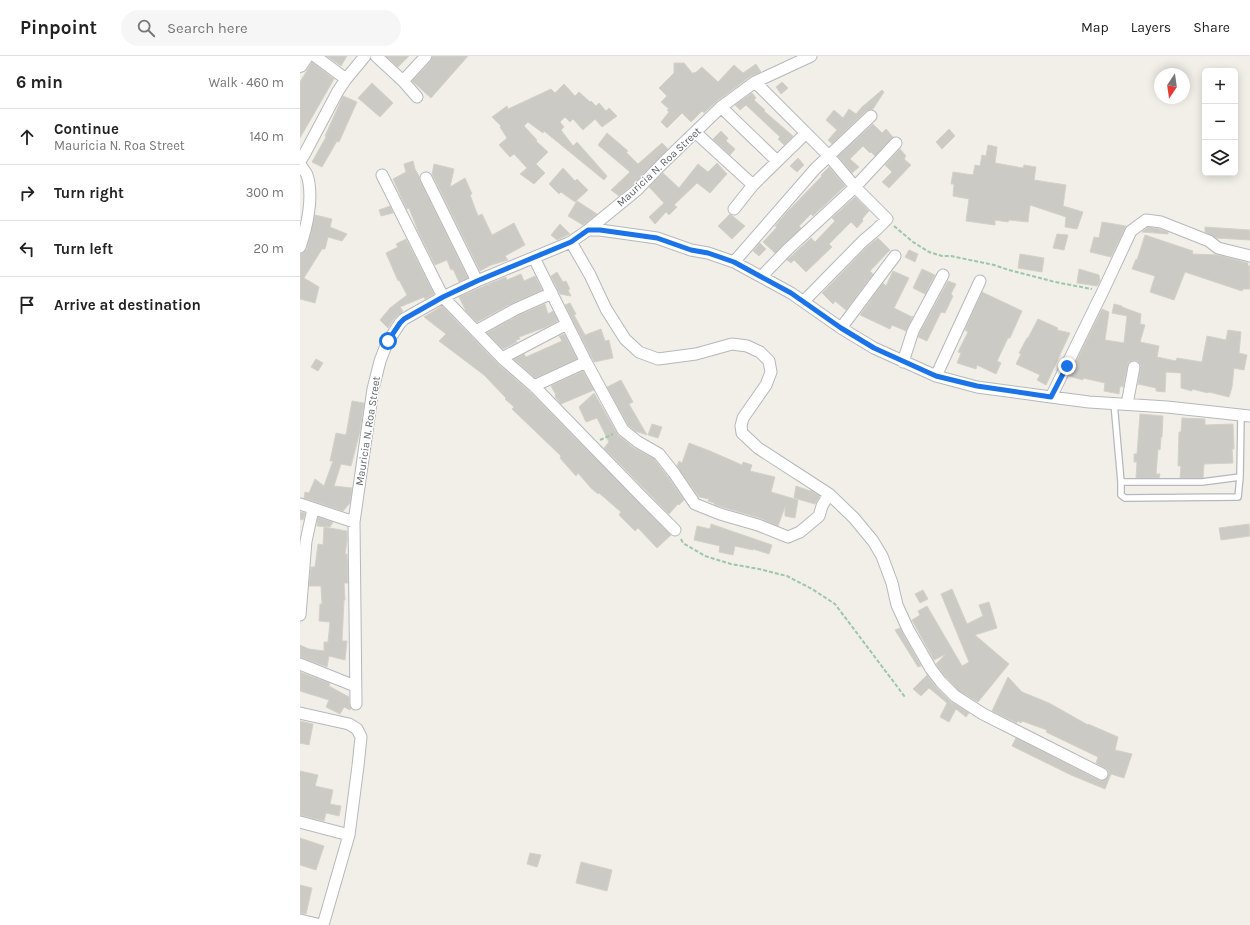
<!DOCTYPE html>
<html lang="en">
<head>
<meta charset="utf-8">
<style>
  body { margin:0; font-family:Karla,sans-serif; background:#f6f6f6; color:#222 }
  .controls { position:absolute; right:12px; top:12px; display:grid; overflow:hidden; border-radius:6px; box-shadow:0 2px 10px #0003 }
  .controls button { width:36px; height:36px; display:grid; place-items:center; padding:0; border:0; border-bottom:1px solid #e0e0e0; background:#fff; color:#222; font:20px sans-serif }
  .compass { position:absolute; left:854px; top:12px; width:36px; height:36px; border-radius:50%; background:#fff; box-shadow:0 2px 10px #0003; rotate:193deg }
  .stop { position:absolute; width:12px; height:12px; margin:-9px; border:3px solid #1a73e8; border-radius:50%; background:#fff }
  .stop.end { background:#1a73e8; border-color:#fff; box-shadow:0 1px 4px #0008 }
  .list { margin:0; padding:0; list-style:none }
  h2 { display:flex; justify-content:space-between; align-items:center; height:52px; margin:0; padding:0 16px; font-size:17px }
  h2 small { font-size:13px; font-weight:400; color:#767676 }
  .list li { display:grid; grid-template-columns:26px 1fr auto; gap:12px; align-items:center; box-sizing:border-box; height:56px; padding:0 16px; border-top:1px solid #e0e0e0 }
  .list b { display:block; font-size:15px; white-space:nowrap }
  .list p { margin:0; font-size:13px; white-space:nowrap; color:#767676 }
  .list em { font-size:13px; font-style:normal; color:#767676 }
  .icon { flex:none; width:22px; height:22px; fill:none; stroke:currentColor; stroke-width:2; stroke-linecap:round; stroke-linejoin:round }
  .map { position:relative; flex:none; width:950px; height:869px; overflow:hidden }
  header { display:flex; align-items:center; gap:24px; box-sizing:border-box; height:56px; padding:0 20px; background:#fff; border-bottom:1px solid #e0e0e0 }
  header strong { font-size:19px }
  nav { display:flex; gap:22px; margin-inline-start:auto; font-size:14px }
  .search { width:280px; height:36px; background:#f6f6f6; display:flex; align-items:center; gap:10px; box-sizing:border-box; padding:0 14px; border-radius:22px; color:#767676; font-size:15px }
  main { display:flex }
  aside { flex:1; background:#fff }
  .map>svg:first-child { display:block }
  .building { fill:#cccac5; stroke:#d6d1c6 }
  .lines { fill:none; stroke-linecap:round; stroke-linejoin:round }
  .service-casing { stroke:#b5b8bc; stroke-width:8 }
  .minor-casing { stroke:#b5b8bc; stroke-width:13 }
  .tertiary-casing { stroke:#b5b8bc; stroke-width:16 }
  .path { stroke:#9cc7a9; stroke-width:2; stroke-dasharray:4 2; stroke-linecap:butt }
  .service { stroke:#fff; stroke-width:5.5 }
  .minor { stroke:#fff; stroke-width:11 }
  .tertiary { stroke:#fff; stroke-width:14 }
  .route { stroke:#1a73e8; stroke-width:5 }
  .labels { text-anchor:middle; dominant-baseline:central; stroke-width:3; stroke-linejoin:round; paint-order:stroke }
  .street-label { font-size:11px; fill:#5f6368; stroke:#fff }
</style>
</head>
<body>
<header>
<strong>Pinpoint</strong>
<div class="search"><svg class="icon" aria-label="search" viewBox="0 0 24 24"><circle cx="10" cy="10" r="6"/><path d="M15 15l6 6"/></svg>Search here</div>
<nav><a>Map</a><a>Layers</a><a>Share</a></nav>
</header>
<main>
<aside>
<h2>6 min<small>Walk · 460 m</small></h2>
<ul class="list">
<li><svg class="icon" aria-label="ahead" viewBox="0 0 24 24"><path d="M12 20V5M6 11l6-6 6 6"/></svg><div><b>Continue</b><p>Mauricia N. Roa Street</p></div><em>140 m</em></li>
<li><svg class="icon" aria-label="right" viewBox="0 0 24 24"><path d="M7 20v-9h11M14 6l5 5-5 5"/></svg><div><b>Turn right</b></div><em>300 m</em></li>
<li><svg class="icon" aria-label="left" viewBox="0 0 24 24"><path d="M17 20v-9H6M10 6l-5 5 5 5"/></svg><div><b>Turn left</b></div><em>20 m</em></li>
<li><svg class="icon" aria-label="arrive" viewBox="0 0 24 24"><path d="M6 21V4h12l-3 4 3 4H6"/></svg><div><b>Arrive at destination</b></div></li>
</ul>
</aside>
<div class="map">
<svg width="950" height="869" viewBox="0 0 950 869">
  <rect width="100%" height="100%" fill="#f1efe8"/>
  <path class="building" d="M27 0H47L41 10Z
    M86 0H109L98 11Z
    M133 0H168L131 42 112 25 131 5Z
    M12 6 34 23 0 82V26Z
    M374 7H384L393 18 394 16 395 17 402 11 418 26 434 9 443 17 456 8 461 16 451 20 417 45 404 57 402 55 391 66 382 57 367 72 361 66 369 56 367 54 369 53 361 46 367 40 359 32 374 17Z
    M482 26 488 32 481 38 476 31Z
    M72 27 93 47 80 61 58 42Z
    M264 28 275 40 279 36 290 46 291 45 296 50 299 47 306 55 309 52 317 60 302 71 295 63 283 74 273 63 270 66 265 61 260 66 264 71 261 74 273 90 277 86 307 120 304 124 244 75 243 77 228 66 224 70 237 84 236 85 248 96 236 108 245 117 234 128 220 118 227 112 214 98 210 101 199 89 207 82 200 71 201 70 192 61 207 50 208 53 251 33 255 37Z
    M582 34 584 36 573 53 566 55 532 88 528 84 537 74 526 64 534 54 543 62 549 53 556 58 562 51Z
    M452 37 456 42 454 44 465 54 464 55 493 80 484 89 478 83 480 81 446 49 440 54 435 49Z
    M43 40 57 46 39 86 37 85 22 111 12 106 26 81 25 80Z
    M573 68 582 77 586 73 593 81 575 100 571 96 570 97 563 90 550 103 559 111 552 117 538 100Z
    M649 73 655 80 642 93 636 86Z
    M421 75 428 82 426 85 435 93 430 99 413 83Z
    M307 77 328 95 326 96 338 108 362 87 368 93 332 129 319 140 311 134 330 116 298 89Z
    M688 89 697 91 695 107 723 112 724 109 736 111 734 124 766 129 763 150 783 156 777 173 765 171 766 161 730 149 728 166 709 164 708 166 695 164V169L666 165 669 143 653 140 654 128H651L653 116 673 119 675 109 680 110 682 99 686 100Z
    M600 93 606 100 604 103 611 109 589 132 582 126 592 116 585 109Z
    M498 102 504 109 497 116 490 110Z
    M113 105 115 113 119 120 120 125 168 222 159 226 153 213 151 214 147 204 135 209 118 175 109 152 107 153 103 145 93 123 106 116 104 108Z
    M417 107 427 118 410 137 397 127 374 149 377 151 369 159 366 156 355 168 349 161 364 147 349 131 363 117 379 132 398 108 408 116Z
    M134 108 154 113 150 131 165 122 172 138 170 139 178 160 182 158 192 179 214 167 225 189 205 200 208 204 191 209 180 215 132 118Z
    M529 111 545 130 513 160 511 158 499 170 501 172 475 197 463 186 477 171 475 170 488 155 522 120 521 119Z
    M263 112 275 125 277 123 288 134 275 146 261 136 259 138 249 128Z
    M555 141 569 155 562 163 563 165 557 172 551 166 529 188 532 191 506 216 494 204 491 207 487 204 511 182 515 186 535 165 532 162Z
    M277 145 297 158 283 169 268 160Z
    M90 150 93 157 81 160 79 154Z
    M430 158 445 170 432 183 418 170Z
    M15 159 32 163 30 171 47 178 42 185 28 181 25 193H22L4 222 19 231 15 247 0 243V198L4 196 7 193Z
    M802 166 826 170 811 201 790 196 794 181 799 182Z
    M260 168 270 178 257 184 251 179Z
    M848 171 859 173 868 176V178L842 176Z
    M905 171 950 174V184L916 182 905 176Z
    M757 178 768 179 764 194 753 192Z
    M845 179 893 195 892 198 919 199 948 207V210H950V233H943L942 235 885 216 874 244 850 236 855 220 832 213 836 203 837 204Z
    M578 182 590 194 570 215 573 218 546 254 535 245 533 248 522 237 568 190Z
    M106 183 134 238 125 243 124 241 100 251 103 255 94 263 88 272 80 264 90 252 107 239 99 224 98 225 86 197 98 191 96 188Z
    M460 187 466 193 459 200 453 195Z
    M609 194 618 198 615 206 605 201Z
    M720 198 744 202 742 216 718 212Z
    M622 213 635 219 625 238 613 232Z
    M779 213 799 219 800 225 797 230 777 227Z
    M593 215 609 222 594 252 612 261 613 260 606 275 592 269 590 273 560 259 583 227 586 230Z
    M257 216 263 226 266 225 270 233 268 234 271 240 260 238 251 220Z
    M221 218 224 225 235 220 242 234 213 247 177 266 166 255 159 241 191 227 206 221 207 224Z
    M648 225 656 228 651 238 653 240 645 257 641 256 627 285 618 281 619 278Z
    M682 236 722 255 710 282H708L697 305 701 307 696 318 677 309 676 313 657 307 661 297 658 296 668 276 665 274Z
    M270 247 276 258 274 259 285 279 301 273 305 285 309 284 313 302 294 306 265 249Z
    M245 248 248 258 253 255 258 265 246 271 219 281 220 283 216 284 217 286 203 293 187 277 219 259Z
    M814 248 822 250V251L841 258 840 268 845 269 840 286 859 290 857 301 876 305 877 302 902 306 907 280 926 284 928 274 941 276 939 297 947 299 944 314 934 312 932 331 929 341 909 336 908 337 892 333V335L881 332V317L866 316 865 336 856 335V332L838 328V329L841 309 838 305 835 304 831 305 828 307 823 331 820 330 819 338 804 335 805 327 783 322V324L769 320 802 253 809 256 805 284 824 287 827 260 812 257Z
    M142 250 197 307 229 335 371 479 357 492 338 472 335 475 319 459 321 456 299 437 298 438 291 432 278 417 276 420 267 410 260 402 261 400 212 353 214 351 205 343 206 342 184 319 139 285 146 278 124 261Z
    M738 263 758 272 757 274 770 277 746 329 737 324 740 319 716 308 721 298 719 297 727 282H728Z
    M264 278 277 303 235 322 214 303 224 298 226 301 262 285 259 280Z
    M16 303 23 307 18 315 11 311Z
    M283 315 294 334 261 348 256 342 255 339H256L251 330Z
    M321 324 333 346 329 348 347 379 335 375 328 369 307 331Z
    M294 337 318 379 334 392 354 403 368 421 384 444 379 449 378 448 369 458 304 392 309 386 297 362 286 366 279 351Z
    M52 345 64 347 60 375 51 410 41 408 34 430 52 432 50 447 43 455 4 442 5 436 9 437 15 423 24 430 33 405H30L36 377 46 379Z
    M840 358 863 360 862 381H861L860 394 858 393 856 418H860L859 422H836L837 406H834V398H837Z
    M882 362 905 363V369L933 368 934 393H932L933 407 904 408 903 422H880L881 410H878L879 376H881Z
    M352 368 362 371 358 382 348 379Z
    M389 387 410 395 442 409 443 406 452 409 450 415 475 421 471 436 498 444 495 462 485 460V451L478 470 460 462 422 451 414 448V447L408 445 409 443 399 441 377 410 379 405 382 407Z
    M496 430 510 435V434L520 440 515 448 494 442Z
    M0 456 5 457 3 464 0 463Z
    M18 461 33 466 30 471 17 470Z
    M411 468 472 489 469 498 453 493V494L435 490 433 499 419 496 420 490 394 484 397 470 410 473Z
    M949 468 950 480 921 484 919 472Z
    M24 471 47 475V485L45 498H47L48 527H44L45 544H44L42 585H47L45 604 29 600 27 611 0 601V589L9 593 24 595V586H28L30 566 19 565 20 548H22L21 530H9L11 511H15L18 488 23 489Z
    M652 533 667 568 683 560 679 549 689 546 697 572 675 579 709 608 678 646 659 635 646 621 636 608 646 598 634 604 612 564 620 559 618 555 627 550 662 610 669 606 641 538Z
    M623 534 628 543 620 547 615 538Z
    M600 572 602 576 621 610 618 611 595 574Z
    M0 616 30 627 29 630 49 641V648L51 652 50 654 44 651 40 658 26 651 29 644 0 635Z
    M627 619 636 631 650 645 669 657 666 661 656 653 649 666 640 661 647 647 629 632 621 640 613 633Z
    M708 621 722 636 749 647 788 669V668L818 681 815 694 832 698 824 722 811 718 805 733 771 719 712 690 716 682 799 724H805L808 721 809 717 808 714 796 707 798 701 746 676 747 674 722 665 721 667 718 665 717 667 692 655Z
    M0 665 13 668 9 689 0 687Z
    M0 715 18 719 15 730 33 734 30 748 41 750 39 760 26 757 24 765 0 759Z
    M0 782 24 790 16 814 0 809Z
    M230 797 241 799 237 811 227 808Z
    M281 806 312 814 307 835 276 827Z
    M0 829 12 832 6 858 0 857Z"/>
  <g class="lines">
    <g class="service-casing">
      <path id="service" d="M814 347 821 426V439L825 442 938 441 940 421 941 359
        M821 426H902L940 421"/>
    </g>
    <g class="minor-casing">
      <path id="minor" d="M15 0 46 23
        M76 0 103 25 117 41
        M103 25 126 0
        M455 26 529 100 555 131 587 163 576 174 563 185 504 245
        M421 51 477 105
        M395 76 453 129
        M0 105 4 99 38 35 46 23 65 0
        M0 108C2 112 5 115 7 119 14 140 7 171 0 191
        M82 119 143 241 202 302 234 330 343 442 375 474
        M126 122 177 225
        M434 153 453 129 506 77
        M288 174H300L357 182 391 194 408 197 434 206 491 237 541 272 574 292 636 320 677 331 751 341 789 346 867 351 950 360
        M271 186 290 219 306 253 325 283 339 296 358 303 396 298 432 288 447 290 460 296 469 305 471 316 466 329 443 362 441 370 442 377 458 392 529 438 554 462 573 485 582 500 592 527 597 549 608 573 631 613 641 626 655 640 683 658 802 718
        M234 202 286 306 323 374 338 386 359 398 374 417 395 448 420 458 458 469 488 481 500 476 519 460 522 450 529 438
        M434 206 515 113 571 60
        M462 220 487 194 555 131 596 87
        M541 272 595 200
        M176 275 216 253 252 237
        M202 302 267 268
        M603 306 613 275 643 219
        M636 320 680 225
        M234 330 286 306
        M751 341 803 235 831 175 846 164 861 166 909 185 918 192 950 200
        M827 348 834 311
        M0 448 54 466
        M0 559 6 485 13 453
        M0 608 55 630
        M56 648 54 466 73 333 80 305 87 287 100 267 104 263 143 241 177 225 271 186 288 174 337 134 363 107 421 51 455 26 511 0
        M0 657 49 668 57 673 61 681 58 710 49 779 23 869
        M0 766 49 779
        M0 864 21 869"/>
    </g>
    <g class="tertiary-casing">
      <path id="tertiary" d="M0 9 6 0"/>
    </g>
    <path class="path" d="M594 170 613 186 629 196 642 200H651L694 209 709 214 755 226 792 233
      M300 384 313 378
      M381 483 383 487 405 500 431 508 459 513 487 520 512 533 535 548 605 641"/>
    <use href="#service" class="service"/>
    <use href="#minor" class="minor"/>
    <use href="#tertiary" class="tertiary"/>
  </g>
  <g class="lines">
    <path class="route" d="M88 285 100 267 104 263 143 241 177 225 271 186 288 174H300L357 182 391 194 408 197 434 206 491 237 541 272 574 292 636 320 677 330 751 341 767 310"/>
  </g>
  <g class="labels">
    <g class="street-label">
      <text transform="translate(359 111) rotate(-43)">Mauricia N. Roa Street</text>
      <text transform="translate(68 375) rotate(-81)">Mauricia N. Roa Street</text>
    </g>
  </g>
</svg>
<div class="controls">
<button>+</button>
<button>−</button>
<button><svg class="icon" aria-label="layers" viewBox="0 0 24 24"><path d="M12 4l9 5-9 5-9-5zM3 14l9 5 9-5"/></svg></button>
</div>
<svg class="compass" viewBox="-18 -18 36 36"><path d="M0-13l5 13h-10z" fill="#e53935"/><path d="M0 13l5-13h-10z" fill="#767676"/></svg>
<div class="stop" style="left:88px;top:285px"></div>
<div class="stop end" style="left:767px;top:310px"></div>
</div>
</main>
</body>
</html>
